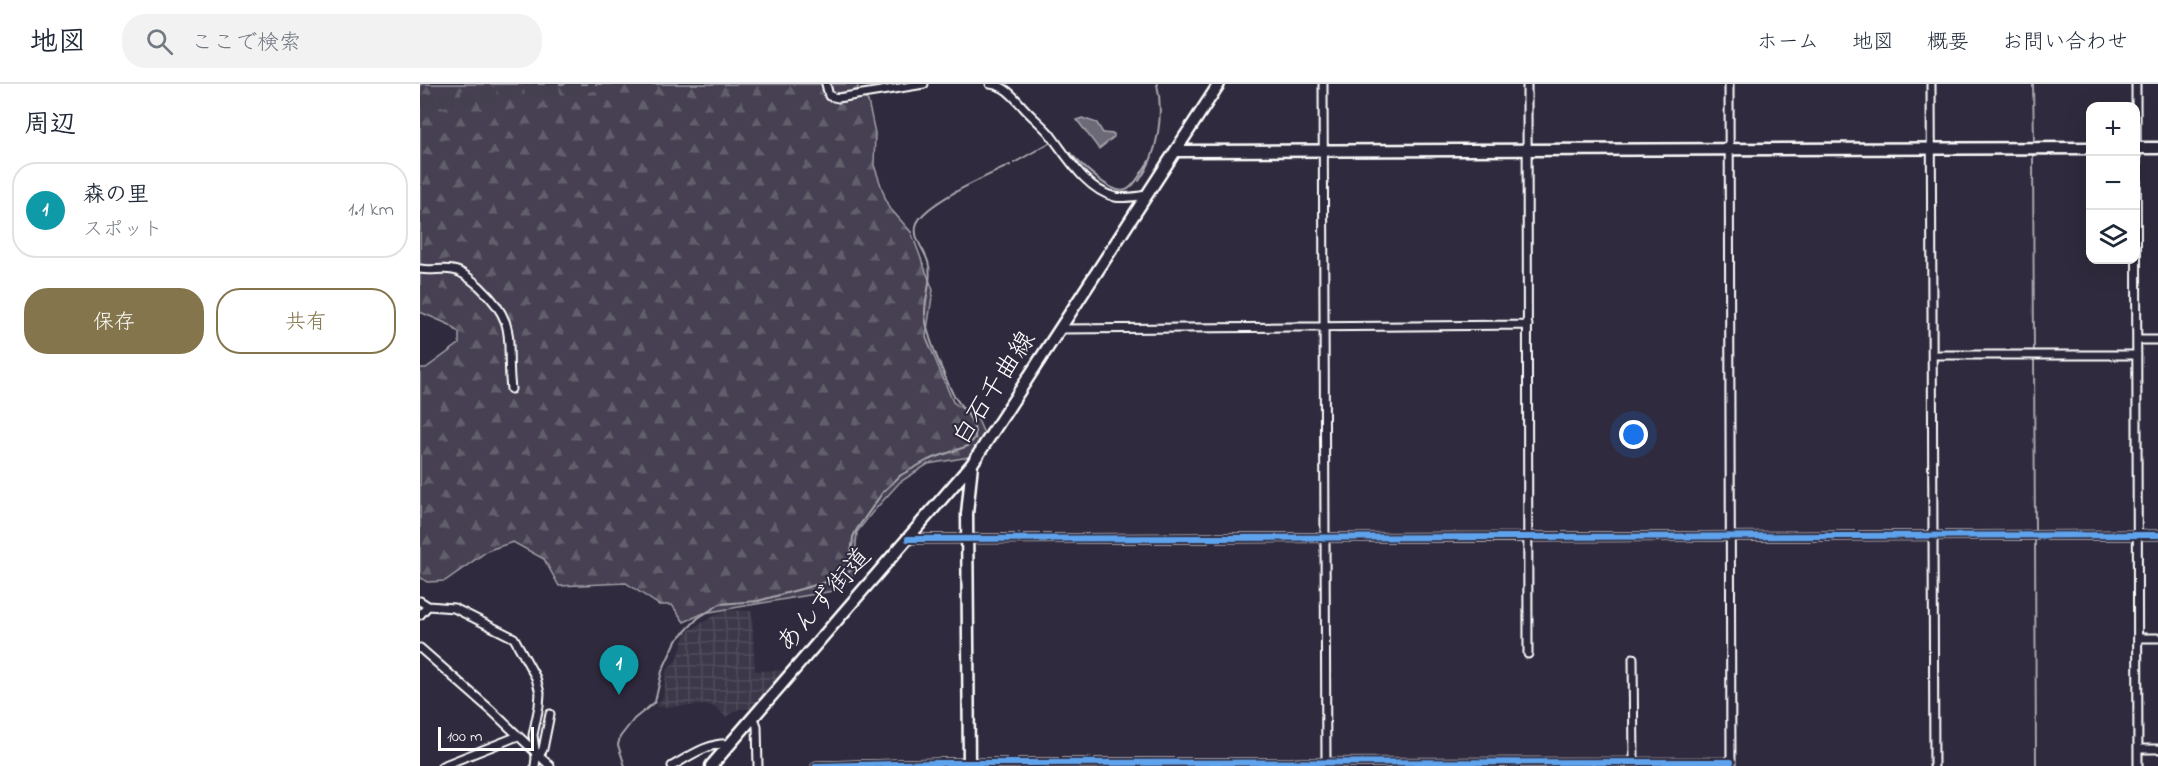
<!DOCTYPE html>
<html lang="ja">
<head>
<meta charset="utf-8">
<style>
  body { margin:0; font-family:"Indie Flower","Klee One",sans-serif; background:#f2f2f3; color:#1f2937 }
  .controls { position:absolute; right:18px; top:18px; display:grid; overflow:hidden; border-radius:12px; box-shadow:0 6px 24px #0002 }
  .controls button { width:54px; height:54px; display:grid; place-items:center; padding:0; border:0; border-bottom:2px solid #e0e1e3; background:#fff; color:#1f2937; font:30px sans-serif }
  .scale { position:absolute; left:18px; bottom:15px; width:96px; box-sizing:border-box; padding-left:6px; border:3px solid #fff; border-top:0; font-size:16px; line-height:21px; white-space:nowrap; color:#fff; -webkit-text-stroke:4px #2f2a3d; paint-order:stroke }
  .you { position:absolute; left:1214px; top:351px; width:21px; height:21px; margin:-15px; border:4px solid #fff; border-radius:50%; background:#1a73e8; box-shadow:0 0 0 9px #1a73e833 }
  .badge { display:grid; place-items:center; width:39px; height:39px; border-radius:50%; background:#84754c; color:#fff; font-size:20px; font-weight:700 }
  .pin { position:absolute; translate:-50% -50px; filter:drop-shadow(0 2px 3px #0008) }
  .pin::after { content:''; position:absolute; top:32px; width:21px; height:18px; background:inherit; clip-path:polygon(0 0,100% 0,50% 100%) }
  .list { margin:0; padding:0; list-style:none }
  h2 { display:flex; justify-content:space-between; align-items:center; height:78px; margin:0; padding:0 24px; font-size:26px }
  h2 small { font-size:20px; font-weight:400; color:#747a83 }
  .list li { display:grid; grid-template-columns:39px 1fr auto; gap:18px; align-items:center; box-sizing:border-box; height:96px; margin:0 12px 12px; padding:0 12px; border:2px solid #e0e1e3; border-radius:24px }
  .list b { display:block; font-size:22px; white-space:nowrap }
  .list p { margin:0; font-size:20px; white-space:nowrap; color:#747a83 }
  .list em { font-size:20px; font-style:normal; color:#747a83 }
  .actions { display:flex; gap:12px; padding:18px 24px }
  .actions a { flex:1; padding:14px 0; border:2px solid #84754c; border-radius:24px; text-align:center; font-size:21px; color:#84754c }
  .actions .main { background:#84754c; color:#fff }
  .icon { flex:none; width:33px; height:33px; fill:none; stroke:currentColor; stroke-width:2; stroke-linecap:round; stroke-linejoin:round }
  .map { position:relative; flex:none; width:1738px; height:682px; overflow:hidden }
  header { display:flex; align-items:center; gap:36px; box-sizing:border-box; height:84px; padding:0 30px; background:#fff; border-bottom:2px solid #e0e1e3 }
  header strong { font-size:28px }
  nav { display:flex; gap:33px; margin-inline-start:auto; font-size:21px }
  .search { width:420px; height:54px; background:#f2f2f3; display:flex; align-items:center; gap:15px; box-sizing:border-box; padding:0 21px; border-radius:24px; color:#747a83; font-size:22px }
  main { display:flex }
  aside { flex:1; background:#fff }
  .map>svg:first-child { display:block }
  .industrial { fill:url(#industrial-grid) }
  .forest { fill:url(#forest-firs); stroke:#a2a0a8; stroke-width:1.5 }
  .water { fill:#6d6a77; stroke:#a7a6ad; stroke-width:1.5 }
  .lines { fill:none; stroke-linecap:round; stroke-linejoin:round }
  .stream { stroke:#a7a6ad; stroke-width:2 }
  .highway-tunnel { stroke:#443f50; stroke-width:14; stroke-dasharray:14 7; stroke-linecap:butt }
  .street-casing { stroke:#fff; stroke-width:11 }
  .secondary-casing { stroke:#fff; stroke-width:15 }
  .street { stroke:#2f2a3d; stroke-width:7 }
  .secondary { stroke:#2f2a3d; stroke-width:10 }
  .cycleway-casing { stroke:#2f2a3d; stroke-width:10 }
  .cycleway { stroke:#60a3ed; stroke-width:6 }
  .labels { text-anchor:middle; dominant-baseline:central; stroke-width:4.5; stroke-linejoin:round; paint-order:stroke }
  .street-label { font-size:26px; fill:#fff; stroke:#2f2a3d }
</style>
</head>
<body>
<header>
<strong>地図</strong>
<div class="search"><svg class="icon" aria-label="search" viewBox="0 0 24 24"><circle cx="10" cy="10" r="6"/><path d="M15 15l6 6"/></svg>ここで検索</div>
<nav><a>ホーム</a><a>地図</a><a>概要</a><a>お問い合わせ</a></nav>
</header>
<main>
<aside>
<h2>周辺<small></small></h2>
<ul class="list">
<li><span class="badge" style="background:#0f9aa8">1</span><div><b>森の里</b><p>スポット</p></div><em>1.1 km</em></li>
</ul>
<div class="actions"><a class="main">保存</a><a>共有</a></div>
</aside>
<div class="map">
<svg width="1738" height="682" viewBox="0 0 1738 682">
  <defs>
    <pattern id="industrial-grid" width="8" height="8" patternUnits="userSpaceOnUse" patternTransform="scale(1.5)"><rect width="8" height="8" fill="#3c3749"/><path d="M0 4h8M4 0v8" fill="none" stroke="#504b5b"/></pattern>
    <pattern id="forest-firs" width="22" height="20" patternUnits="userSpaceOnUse" patternTransform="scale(1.5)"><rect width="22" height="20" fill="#464152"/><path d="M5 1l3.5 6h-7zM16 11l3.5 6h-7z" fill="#625e6c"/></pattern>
  </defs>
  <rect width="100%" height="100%" fill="#2f2a3d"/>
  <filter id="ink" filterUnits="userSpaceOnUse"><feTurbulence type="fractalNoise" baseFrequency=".0167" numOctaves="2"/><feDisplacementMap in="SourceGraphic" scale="12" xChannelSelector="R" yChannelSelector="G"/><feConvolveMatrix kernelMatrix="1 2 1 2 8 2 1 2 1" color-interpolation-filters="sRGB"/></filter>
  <g filter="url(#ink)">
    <path class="industrial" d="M309 526 332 527 335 587 370 586 336 625H319L306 633 295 623 288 621 236 623 243 613 247 586 258 574 266 548 301 528Z"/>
    <path class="forest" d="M0 0H438V8L448 17 455 49 454 81 468 122 491 148 513 206 506 253 533 318 558 336 565 352 549 373 508 380 480 398 451 430 437 448 434 488 431 495 413 507 284 529 264 538 252 521H239L206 499 139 502 124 475 93 458 69 466 25 497 7 498 0 493V284H6L39 260V249L30 241 0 228Z"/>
    <path class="water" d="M662 34 677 39 683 49 694 50V53L679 65 657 36Z"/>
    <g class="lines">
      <path class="stream" d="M1613 0 1614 58
        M1712 22V0
        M649 68C659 78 691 112 706 106 715 103 723 85 729 77
        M1613 70 1614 268
        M594 79 631 58
        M719 97C738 71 744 31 737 0
        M1713 176V266
        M1614 274 1615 447H1713V374
        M1713 276 1714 330
        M1712 365 1714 342
        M1615 454 1616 682
        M1713 456 1714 520
        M431 471 433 453 437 445 463 408 481 391 508 376 548 362 555 354C557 335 538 322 531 306 522 286 505 249 505 228 505 213 512 197 509 182 507 167 491 155 497 139 506 118 569 91 590 81
        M1721 525 1722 551
        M1721 618V660
        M1721 671V682
        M205 682 198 661 200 653 214 635 235 618 242 587 256 557 278 534 300 520 338 517 424 493 431 486V476"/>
      <path class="highway-tunnel" d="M0 18 175 0"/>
      <g class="street-casing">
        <path id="street" d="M406 0 409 12 418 14 504 0
          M570 0C586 2 593 12 603 23 611 32 621 40 629 49 647 72 665 105 695 113 705 115 717 112 727 111
          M903 0 906 681
          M1107 0 1108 570
          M1309 0 1311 681
          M1511 0 1514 682
          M1716 0 1718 682
          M0 185C11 187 22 184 33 186 42 187 53 197 60 203 100 241 85 257 91 305
          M641 245 1108 241
          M1717 256H1738
          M1513 271H1717
          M488 455 1738 451
          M0 517 8 522 34 524 94 554 116 594 120 609 119 622 113 651 116 674 115 682
          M0 531 8 522
          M1718 554H1738
          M0 564 72 627 130 682
          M1213 574 1214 678
          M334 634 337 642 338 682
          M1718 665H1738
          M119 672 123 665 130 630
          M22 682 98 652
          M252 682C268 673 291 657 310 660
          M396 682 518 679 1311 678"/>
      </g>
      <g class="secondary-casing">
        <path id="secondary" d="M1716 64H1738
          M756 67 1670 64
          M291 682 552 380
          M549 682 547 430 552 380 799 0"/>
      </g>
      <use href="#street" class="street"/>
      <use href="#secondary" class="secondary"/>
      <g class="cycleway-casing">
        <path id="cycleway" d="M488 455 1738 451
          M396 682 518 679 1311 678"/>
      </g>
      <use href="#cycleway" class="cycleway"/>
    </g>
  </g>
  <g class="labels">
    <g class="street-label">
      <text transform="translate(575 305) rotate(-57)">白石千曲線</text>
      <text transform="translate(405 517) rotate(-49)">あんず街道</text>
    </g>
  </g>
</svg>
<div class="controls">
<button>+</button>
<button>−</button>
<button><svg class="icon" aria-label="layers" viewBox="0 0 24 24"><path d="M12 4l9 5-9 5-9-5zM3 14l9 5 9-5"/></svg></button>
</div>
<div class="scale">100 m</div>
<div class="you"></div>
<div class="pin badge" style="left:199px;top:611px;background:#0f9aa8">1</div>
</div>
</main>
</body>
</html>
